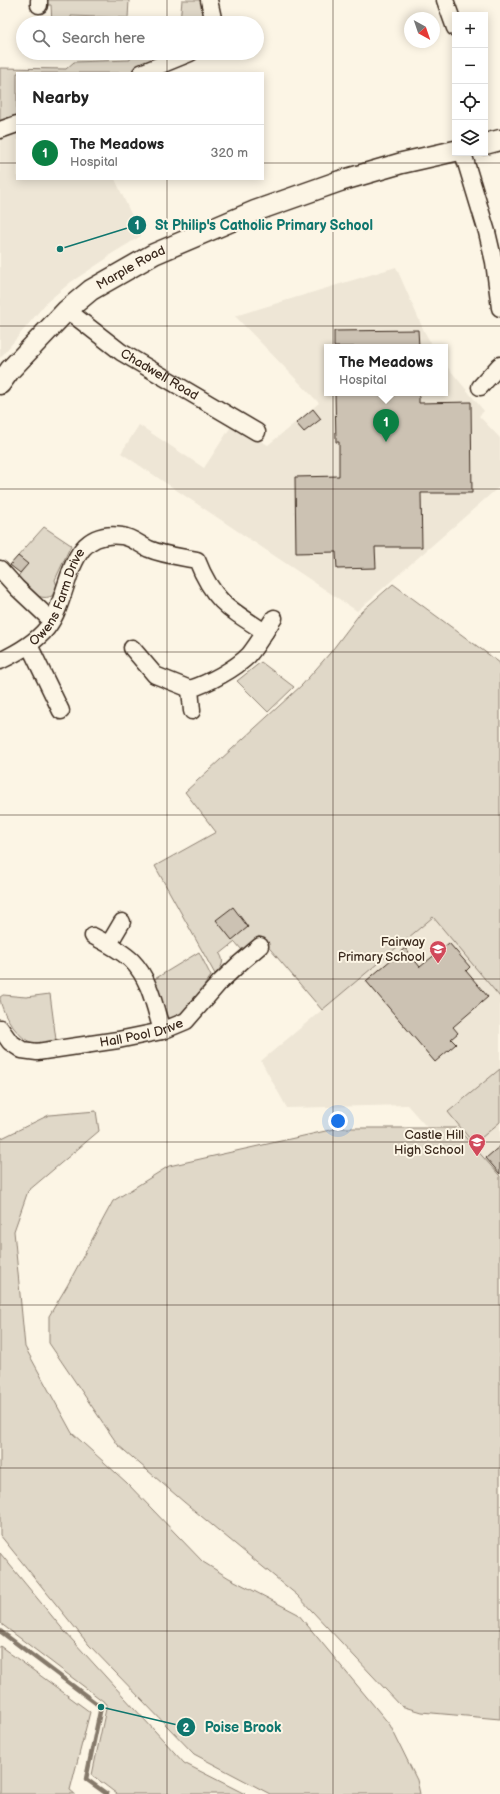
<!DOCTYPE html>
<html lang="en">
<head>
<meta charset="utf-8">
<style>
  body { margin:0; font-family:"Balsamiq Sans",sans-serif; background:#f2f2f2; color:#222 }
  .controls { position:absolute; right:12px; top:12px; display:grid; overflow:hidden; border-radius:0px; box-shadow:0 2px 10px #0003 }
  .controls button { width:36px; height:36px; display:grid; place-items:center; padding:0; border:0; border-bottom:1px solid #e0e0e0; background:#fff; color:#222; font:20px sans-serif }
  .compass { position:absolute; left:404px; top:12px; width:36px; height:36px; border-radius:50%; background:#fff; box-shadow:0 2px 10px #0003; rotate:140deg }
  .you { position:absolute; left:338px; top:1121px; width:14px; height:14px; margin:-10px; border:3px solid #fff; border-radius:50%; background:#1a73e8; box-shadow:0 0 0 6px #1a73e833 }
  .badge { display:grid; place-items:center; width:26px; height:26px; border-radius:50%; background:#0b8043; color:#fff; font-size:13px; font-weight:700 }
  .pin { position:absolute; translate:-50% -33px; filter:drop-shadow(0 1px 2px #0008) }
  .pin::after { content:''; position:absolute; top:21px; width:14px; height:12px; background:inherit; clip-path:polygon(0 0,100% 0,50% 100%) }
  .popup { position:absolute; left:324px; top:344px; width:124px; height:52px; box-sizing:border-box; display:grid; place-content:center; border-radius:0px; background:#fff; filter:drop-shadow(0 1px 3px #0005); font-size:13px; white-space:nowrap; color:#767676 }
  .popup b { font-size:15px; color:#222 }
  .popup::after { content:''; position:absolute; left:50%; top:100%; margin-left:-8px; border:8px solid transparent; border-top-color:#fff }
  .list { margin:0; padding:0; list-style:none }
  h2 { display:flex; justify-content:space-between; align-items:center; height:52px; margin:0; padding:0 16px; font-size:17px }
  h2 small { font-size:13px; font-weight:400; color:#767676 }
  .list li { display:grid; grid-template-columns:26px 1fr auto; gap:12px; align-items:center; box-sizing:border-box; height:56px; padding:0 16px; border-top:1px solid #e0e0e0 }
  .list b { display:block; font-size:15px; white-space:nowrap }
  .list p { margin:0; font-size:13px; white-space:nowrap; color:#767676 }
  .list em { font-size:13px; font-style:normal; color:#767676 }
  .icon { flex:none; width:22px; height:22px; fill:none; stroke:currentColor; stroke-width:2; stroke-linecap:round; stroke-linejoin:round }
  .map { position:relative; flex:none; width:500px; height:1794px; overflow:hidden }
  .search { position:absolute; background:#fff; box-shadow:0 2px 10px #0003; left:16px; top:16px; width:248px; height:44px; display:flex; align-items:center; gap:10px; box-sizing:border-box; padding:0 14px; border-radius:22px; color:#767676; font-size:15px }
  .panel { position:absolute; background:#fff; box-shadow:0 2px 10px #0003; left:16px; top:72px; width:248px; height:108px; border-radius:0px }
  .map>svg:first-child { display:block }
  .built { fill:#eee6d6 }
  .green { fill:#e0d8c8; stroke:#8e8173 }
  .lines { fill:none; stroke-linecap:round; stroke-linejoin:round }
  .stream { stroke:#85796b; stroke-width:4.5 }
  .building { fill:#ccc2b3; stroke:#3b2a1e }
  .minor-casing { stroke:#3b2a1e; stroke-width:19 }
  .major-casing { stroke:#3b2a1e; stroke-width:23 }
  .minor { stroke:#fcf5e5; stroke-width:16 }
  .major { stroke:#fcf5e5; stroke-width:20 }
  .grid { fill:none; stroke:#3b2a1e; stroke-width:1; stroke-opacity:0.55 }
  .labels { text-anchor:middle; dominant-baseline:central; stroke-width:4; stroke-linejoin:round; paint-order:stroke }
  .street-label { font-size:13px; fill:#3b2a1e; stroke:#fcf5e5 }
  .poi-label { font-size:13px; fill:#3b2a1e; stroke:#fcf5e5; text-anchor:end }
  .leader { fill:none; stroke:#0f766e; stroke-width:1.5 }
  .callout-dot { fill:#0f766e; stroke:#fcf5e5; stroke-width:1.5 }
  .mark-label { font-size:12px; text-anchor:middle; font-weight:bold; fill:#fff }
  .callout-label { font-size:14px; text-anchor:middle; font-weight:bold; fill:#0f766e; stroke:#fcf5e5; stroke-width:4; stroke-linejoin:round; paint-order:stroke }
</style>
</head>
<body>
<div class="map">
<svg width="500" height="1794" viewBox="0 0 500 1794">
  <rect width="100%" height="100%" fill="#fcf5e5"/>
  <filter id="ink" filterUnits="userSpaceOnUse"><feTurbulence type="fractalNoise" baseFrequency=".025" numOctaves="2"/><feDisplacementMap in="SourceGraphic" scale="8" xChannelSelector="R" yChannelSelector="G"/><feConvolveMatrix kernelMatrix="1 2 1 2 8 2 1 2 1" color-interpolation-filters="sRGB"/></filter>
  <g filter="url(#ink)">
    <path class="built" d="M17 131V179H115L141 236 108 256 109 257 71 282 47 302 0 358V138Z
      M396 267 424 331 433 347H327V393H445V364L484 411 479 416 500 438V486L357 611 121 453 139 425 204 468 232 425 268 445 319 403 235 316Z
      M500 861V1209L407 1105 287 1108 261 1061Z"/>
    <path class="green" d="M39 0H129L128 18 71 16V23H52L51 5H39Z
      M182 0H209L214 23H180Z
      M131 53H190L141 73H17V123L0 130V68L66 69 74 62 130 60Z
      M44 527 71 545 55 580 57 586 52 596C37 602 27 588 17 578L27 564 18 556Z
      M393 584 500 663V997L433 917 322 1010 259 936 242 950 235 942 220 954C225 962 222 967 215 974L155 866 216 832 185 792 302 685 330 653 361 612Z
      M261 662 294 687 268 712 237 681Z
      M199 952 211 976 189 1007 173 1019 164 1016 153 980Z
      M50 994 56 1040C50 1041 41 1044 34 1043 19 1041 0 1011 0 997L3 995 26 997Z
      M500 1069V1122L474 1144 448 1112Z
      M96 1111 99 1131 28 1191 14 1231 25 1347 72 1433 127 1483 203 1562 229 1578 298 1614 390 1725 417 1780 420 1794H270L194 1754 89 1645 0 1535V1139L49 1115Z
      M339 1128H457L500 1176V1719L421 1712 401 1706 297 1595 184 1502 118 1445 49 1343V1316L67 1286 113 1201 169 1166Z
      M0 1553 65 1632 184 1763 245 1794H117L92 1775 107 1704 0 1623Z
      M0 1646 90 1712 70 1790 75 1794H0Z"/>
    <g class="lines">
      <path class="stream" d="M0 1631 101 1707 86 1779 107 1794"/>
    </g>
    <path class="building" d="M418 330 419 347H334V331Z
      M335 393H419V403L471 402 472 493H421L422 547H375L376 568 337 569 336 552 296 553 295 477 339 476V442H336Z
      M313 409 321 419 304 432 296 423Z
      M18 556 28 564 20 573 10 565Z
      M233 907 248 927 232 940 216 920Z
      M449 943 470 967 466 971 488 997 453 1027 458 1033 451 1039 456 1044 435 1062 366 981 405 948 420 967Z
      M500 1146V1174L486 1158Z"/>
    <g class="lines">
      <g class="minor-casing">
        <g id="minor">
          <path d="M209 0 214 23"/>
          <path d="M445 0 455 28"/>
          <path d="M39 5V0"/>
          <path d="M141 73 190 53"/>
          <path d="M0 130 17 124"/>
          <path d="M463 153 487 232 494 262 500 308"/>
          <path id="s1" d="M67 310 121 352 257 432"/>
          <path d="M480 387 500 365"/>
          <path d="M0 569 17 588 51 620"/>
          <path d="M29 645 61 711"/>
          <path d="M132 648 155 675 190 689"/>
          <path id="s2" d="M0 661C17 653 35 643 47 628 73 595 64 528 122 536 131 537 141 545 149 549 163 555 182 557 197 560 213 601 229 609 265 632"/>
          <path d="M192 711 190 689C209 683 235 669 249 655 258 644 266 630 274 618"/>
          <path d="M93 936C106 943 121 950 132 961 150 979 155 1008 162 1031"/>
          <path d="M109 944 122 922"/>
          <path id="s3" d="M0 1028 10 1042 22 1050 37 1052 118 1040 162 1031 186 1021 219 983 240 963 260 946"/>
        </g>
      </g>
      <g class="major-casing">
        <g id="major">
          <path d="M485 144 500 140"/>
          <path id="s4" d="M0 384 10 370 67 310 91 290 154 254 255 211 340 181 402 163 455 151"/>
        </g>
      </g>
      <use href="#minor" class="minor"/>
      <use href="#major" class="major"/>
    </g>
  </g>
  <path class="grid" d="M167 0V23M333 0V1794M167 53V73M0 163H17M263 163H500M167 179V1794M0 326H500M0 489H500M0 652H500M0 815H500M0 979H500M0 1142H500M0 1305H500M0 1468H500M0 1631H500"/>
  <defs>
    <g id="school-pin" transform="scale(0.9)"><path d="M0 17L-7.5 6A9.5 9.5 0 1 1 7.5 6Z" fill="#d1495b" stroke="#fcf5e5"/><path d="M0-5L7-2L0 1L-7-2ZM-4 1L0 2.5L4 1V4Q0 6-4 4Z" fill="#fff"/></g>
  </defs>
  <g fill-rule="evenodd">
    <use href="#school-pin" x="438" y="949"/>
    <use href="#school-pin" x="477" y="1142"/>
  </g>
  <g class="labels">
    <g class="street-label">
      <text stroke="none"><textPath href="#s4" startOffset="177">Marple Road</textPath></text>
      <text stroke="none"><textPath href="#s1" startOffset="113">Chadwell Road</textPath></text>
      <text stroke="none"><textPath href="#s2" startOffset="90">Owens Farm Drive</textPath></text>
      <text stroke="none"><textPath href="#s3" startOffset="153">Hall Pool Drive</textPath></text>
    </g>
    <g class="poi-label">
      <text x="425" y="942">Fairway<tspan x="425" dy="15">Primary School</tspan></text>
      <text x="464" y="1135">Castle Hill<tspan x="464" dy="15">High School</tspan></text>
    </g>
  </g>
  <path class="leader" d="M60 249L137 225M101 1707L186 1727"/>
  <g class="callout-dot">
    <circle cx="60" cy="249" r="4"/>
    <circle cx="101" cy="1707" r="4"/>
    <circle cx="137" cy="225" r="10"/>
    <circle cx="186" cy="1727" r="10"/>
  </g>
  <g class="mark-label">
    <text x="137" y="229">1</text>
    <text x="186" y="1732">2</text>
  </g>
  <g class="callout-label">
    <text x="264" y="230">St Philip's Catholic Primary School</text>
    <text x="243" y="1732">Poise Brook</text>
  </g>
</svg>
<div class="controls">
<button>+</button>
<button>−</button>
<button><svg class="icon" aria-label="locate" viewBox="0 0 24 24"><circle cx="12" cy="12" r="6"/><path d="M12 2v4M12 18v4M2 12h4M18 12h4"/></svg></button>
<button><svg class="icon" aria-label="layers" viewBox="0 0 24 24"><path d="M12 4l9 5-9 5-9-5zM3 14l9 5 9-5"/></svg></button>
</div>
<svg class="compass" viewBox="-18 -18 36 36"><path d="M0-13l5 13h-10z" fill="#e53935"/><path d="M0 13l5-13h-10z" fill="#767676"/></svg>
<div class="you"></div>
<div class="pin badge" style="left:386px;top:442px">1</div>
<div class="popup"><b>The Meadows</b>Hospital</div>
<div class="search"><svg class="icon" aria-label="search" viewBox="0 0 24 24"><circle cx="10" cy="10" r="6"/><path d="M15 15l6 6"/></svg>Search here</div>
<section class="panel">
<h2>Nearby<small></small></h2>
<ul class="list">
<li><span class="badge">1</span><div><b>The Meadows</b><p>Hospital</p></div><em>320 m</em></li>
</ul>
</section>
</div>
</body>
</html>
